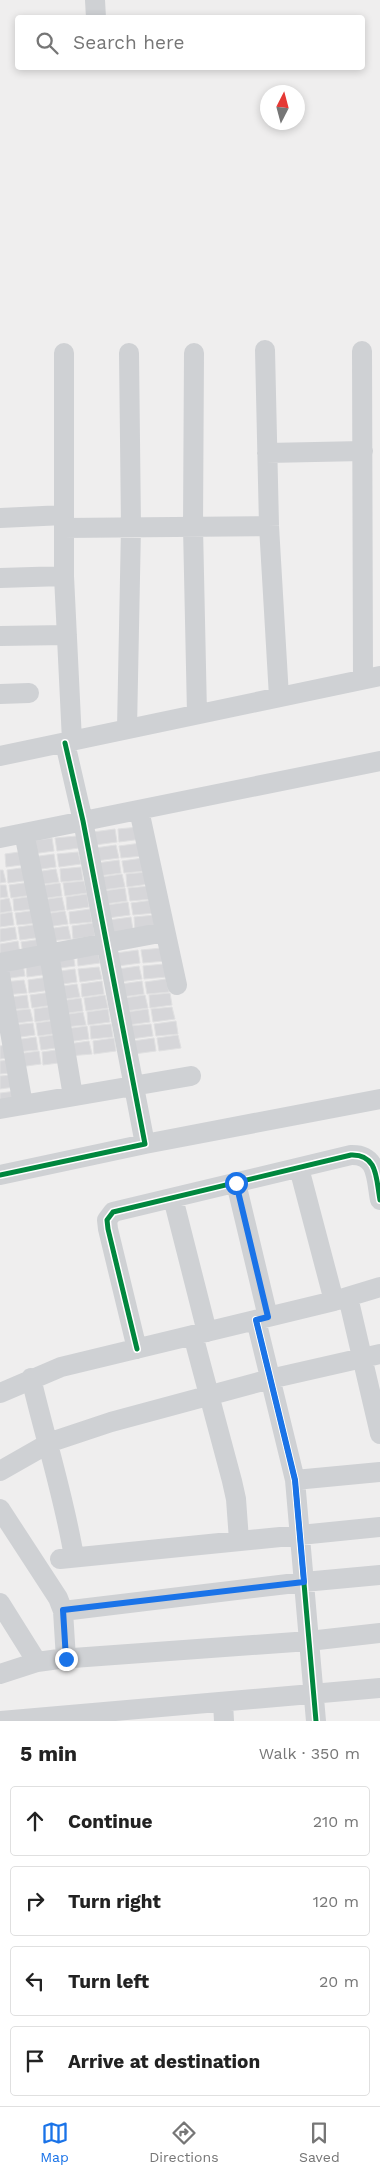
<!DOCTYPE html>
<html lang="en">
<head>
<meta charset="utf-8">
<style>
  body { margin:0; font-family:"Work Sans",sans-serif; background:#f6f6f6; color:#222 }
  .compass { position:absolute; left:260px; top:85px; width:45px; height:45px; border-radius:50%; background:#fff; box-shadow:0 2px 8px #0003; rotate:6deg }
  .stop { position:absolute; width:15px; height:15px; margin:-11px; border:4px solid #1a73e8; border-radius:50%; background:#fff }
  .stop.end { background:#1a73e8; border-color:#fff; box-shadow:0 1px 5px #0008 }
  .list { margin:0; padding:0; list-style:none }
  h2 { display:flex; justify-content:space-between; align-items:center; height:65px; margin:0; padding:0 20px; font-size:21px }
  h2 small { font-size:16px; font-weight:400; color:#767676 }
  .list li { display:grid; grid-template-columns:32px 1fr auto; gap:15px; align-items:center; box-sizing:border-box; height:70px; margin:0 10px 10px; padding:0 10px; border:1px solid #e0e0e0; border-radius:5px }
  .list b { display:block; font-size:19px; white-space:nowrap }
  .list em { font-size:16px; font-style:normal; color:#767676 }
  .icon { flex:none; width:28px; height:28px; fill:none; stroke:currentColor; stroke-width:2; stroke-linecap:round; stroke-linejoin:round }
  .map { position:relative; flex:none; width:380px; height:1721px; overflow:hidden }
  .search { position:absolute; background:#fff; box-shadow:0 2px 8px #0003; left:15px; right:15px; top:15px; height:55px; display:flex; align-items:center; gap:12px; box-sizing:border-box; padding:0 18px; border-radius:5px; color:#767676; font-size:19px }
  .sheet { height:385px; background:#fff }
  nav { display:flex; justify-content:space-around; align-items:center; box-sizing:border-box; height:70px; border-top:1px solid #e0e0e0; background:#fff; font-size:14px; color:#767676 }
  nav a { display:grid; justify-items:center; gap:2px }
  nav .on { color:#1a73e8 }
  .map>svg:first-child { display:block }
  .building { fill:#d6d6d9; stroke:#e0e0e1 }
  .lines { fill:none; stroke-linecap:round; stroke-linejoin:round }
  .minor { stroke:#cfd1d4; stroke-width:20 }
  .cycleway-casing { stroke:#fff; stroke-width:8 }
  .cycleway { stroke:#00873e; stroke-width:5 }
  .route { stroke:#1a73e8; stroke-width:6 }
</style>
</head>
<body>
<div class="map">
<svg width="380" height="1721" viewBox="0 0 380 1721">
  <rect width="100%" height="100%" fill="#efeeee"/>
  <path class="building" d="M139 827 142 839 119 842 118 829Z
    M115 829 117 842 95 845 93 832Z
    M77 836 79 848 57 851 55 838Z
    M52 838 54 851 32 854 31 841Z
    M141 843 143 856 121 858 119 846Z
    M116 845 119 858 96 861 95 848Z
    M26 851 29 864 6 867 5 854Z
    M78 852 81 864 59 867 57 854Z
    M54 854 56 867 34 870 32 857Z
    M143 858 146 871 124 873 122 861Z
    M119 860 121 873 99 876 97 863Z
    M28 867 31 880 8 883 7 870Z
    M81 867 83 880 61 882 60 869Z
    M56 869 59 882 36 885 35 872Z
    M0 870H3L6 882 0 883Z
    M147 872 149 884 127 887 126 874Z
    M122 874 125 887 102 890 101 877Z
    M84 881 87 893 65 896 63 883Z
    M31 882 33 895 11 898 9 885Z
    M60 883 62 896 40 899 38 886Z
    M0 885H6L8 897 0 898Z
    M150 886 152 899 130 901 128 888Z
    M125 888 127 901 105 904 103 891Z
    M87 894 89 907 67 910 66 897Z
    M34 896 36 909 14 911 13 899Z
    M62 897 65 910 42 913 41 900Z
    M9 898 12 911 0 913V900Z
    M153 900 155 913 133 915 131 903Z
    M128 902 130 915 108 918 107 905Z
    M90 909 92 922 70 924 69 912Z
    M37 910 39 923 17 925 15 913Z
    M65 911 68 924 46 927 44 914Z
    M12 912 14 925 0 927V914Z
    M155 915 158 927 135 930 134 917Z
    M131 917 133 930 111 933 109 920Z
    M93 923 95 936 73 939 72 926Z
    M40 924 42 937 20 940 18 927Z
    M68 926 71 939 48 941 47 929Z
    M15 927 17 939 0 942V929Z
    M42 939 45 952 23 954 21 942Z
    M18 941 20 954 0 957V944Z
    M162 948 165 961 143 963 141 950Z
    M138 950 140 963 118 966 116 953Z
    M98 951 100 963 78 966 77 953Z
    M73 953 75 966 53 969 52 956Z
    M47 961 50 974 27 977 26 964Z
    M23 964 25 976 3 979 1 966Z
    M164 964 167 977 144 979 143 966Z
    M139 966 142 979 119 982 118 969Z
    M99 967 102 979 80 982 78 969Z
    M75 969 77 982 55 985 53 972Z
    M49 977 51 990 29 993 28 980Z
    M166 979 169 992 147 994 145 982Z
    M24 980 27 993 4 995 3 982Z
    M102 981 104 994 82 997 81 984Z
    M142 981 144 994 122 997 121 984Z
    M77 984 80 997 58 1000 56 987Z
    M52 992 54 1005 32 1008 30 995Z
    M170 993 172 1005 150 1008 149 995Z
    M27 995 29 1008 7 1010 5 998Z
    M105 995 108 1008 86 1011 84 998Z
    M145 995 148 1008 126 1011 124 998Z
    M81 998 83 1011 61 1014 60 1001Z
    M55 1006 57 1019 35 1022 34 1009Z
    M172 1007 175 1019 153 1022 151 1009Z
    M30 1009 33 1021 10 1024 9 1011Z
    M108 1009 110 1022 88 1025 87 1012Z
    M148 1009 150 1022 128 1025 127 1012Z
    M83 1012 86 1025 64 1027 62 1015Z
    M58 1020 60 1033 38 1036 36 1023Z
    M176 1021 178 1034 156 1036 154 1024Z
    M33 1023 35 1035 13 1038 12 1025Z
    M111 1024 113 1037 91 1039 90 1026Z
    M151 1024 153 1036 131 1039 130 1026Z
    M87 1026 89 1039 67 1042 65 1029Z
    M61 1034 63 1047 41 1050 39 1037Z
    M178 1035 181 1048 159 1051 157 1038Z
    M36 1037 38 1050 16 1052 15 1040Z
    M114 1038 116 1051 94 1054 93 1041Z
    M154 1038 156 1051 134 1054 133 1041Z
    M89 1041 92 1054 69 1056 68 1044Z
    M6 1045 8 1058 0 1059V1046Z
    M63 1049 66 1062 43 1065 42 1052Z
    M39 1051 41 1064 19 1067 17 1054Z
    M9 1060 11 1073 0 1074V1061Z
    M12 1075 15 1087 0 1089V1076Z
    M16 1091 18 1104 0 1106V1093Z"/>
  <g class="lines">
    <path class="minor" d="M95 0 96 18
      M265 350 269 526 279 697
      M362 351 363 679
      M64 353V576L72 741
      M194 353 193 527 197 714
      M267 453 363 451
      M0 518 64 515
      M64 528 269 526
      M0 578 64 576
      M0 636 67 635
      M0 694 29 693
      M127 729 131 527 129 353
      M0 756 380 676
      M139 810 177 985
      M24 833 49 954 73 1096
      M0 838 380 761
      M0 963 165 932
      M0 975 23 1105
      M0 1109 191 1076
      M145 1144 380 1099
      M299 1168 334 1301
      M0 1175 145 1144 83 821 65 743
      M236 1183 268 1317
      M173 1198 207 1332
      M348 1297 380 1434
      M256 1320 295 1480 316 1721
      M193 1335 232 1481 236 1499 239 1540
      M137 1349 108 1229 107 1220 113 1212 351 1155C378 1154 376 1179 380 1200
      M31 1378C45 1438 64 1496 74 1557
      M0 1393 61 1367 334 1301 380 1287
      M0 1471 51 1442 111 1422 270 1379 380 1354
      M295 1480 380 1472
      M0 1509 58 1598 63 1611 66 1659
      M60 1559 380 1527
      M0 1603 37 1662
      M63 1611 304 1582 380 1575
      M0 1674 37 1662 59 1659 309 1641 380 1633
      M223 1702 224 1721
      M0 1721 380 1688"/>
    <g class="cycleway-casing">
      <path id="cycleway" d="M0 1175 145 1144 83 821 65 743
        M256 1320 295 1480 316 1721
        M137 1349 108 1229 107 1220 113 1212 351 1155C378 1154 376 1179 380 1200"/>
    </g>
    <use href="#cycleway" class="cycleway"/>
  </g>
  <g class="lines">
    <path class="route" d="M66 1659 63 1610 304 1582 295 1480 256 1320 268 1317 236 1183"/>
  </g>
</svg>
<svg class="compass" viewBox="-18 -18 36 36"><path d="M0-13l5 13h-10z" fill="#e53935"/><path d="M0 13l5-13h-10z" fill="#767676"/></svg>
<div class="stop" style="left:236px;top:1183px"></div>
<div class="stop end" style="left:66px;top:1659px"></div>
<div class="search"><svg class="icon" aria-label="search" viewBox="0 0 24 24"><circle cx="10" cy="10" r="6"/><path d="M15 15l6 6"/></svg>Search here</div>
</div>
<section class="sheet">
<h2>5 min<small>Walk · 350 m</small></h2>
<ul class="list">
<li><svg class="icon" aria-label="ahead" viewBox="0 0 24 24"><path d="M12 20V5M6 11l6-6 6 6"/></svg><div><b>Continue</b></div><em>210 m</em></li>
<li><svg class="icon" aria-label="right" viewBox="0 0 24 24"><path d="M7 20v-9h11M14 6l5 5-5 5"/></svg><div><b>Turn right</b></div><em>120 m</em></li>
<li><svg class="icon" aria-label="left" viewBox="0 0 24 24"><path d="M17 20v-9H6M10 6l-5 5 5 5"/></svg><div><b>Turn left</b></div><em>20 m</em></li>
<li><svg class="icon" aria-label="arrive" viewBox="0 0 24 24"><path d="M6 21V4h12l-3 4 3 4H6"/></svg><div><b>Arrive at destination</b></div></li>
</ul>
</section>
<nav>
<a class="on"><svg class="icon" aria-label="map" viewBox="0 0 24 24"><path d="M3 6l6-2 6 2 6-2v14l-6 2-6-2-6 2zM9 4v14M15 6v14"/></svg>Map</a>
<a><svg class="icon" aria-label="directions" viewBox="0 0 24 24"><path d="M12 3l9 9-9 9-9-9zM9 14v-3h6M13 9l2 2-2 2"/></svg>Directions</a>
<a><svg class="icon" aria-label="saved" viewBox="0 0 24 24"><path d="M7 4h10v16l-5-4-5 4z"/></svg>Saved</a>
</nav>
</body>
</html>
